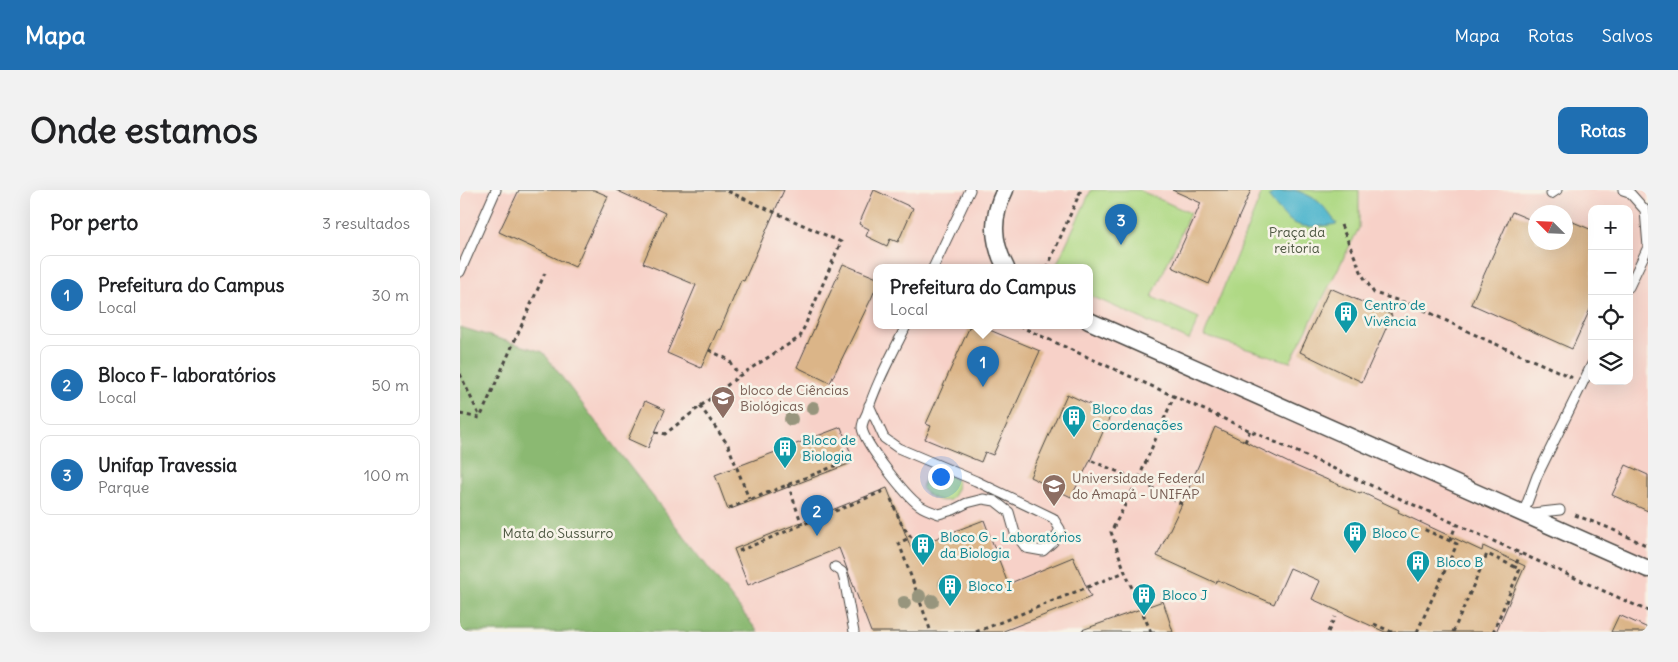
<!DOCTYPE html>
<html lang="pt">
<head>
<meta charset="utf-8">
<style>
  body { margin:0; font-family:Delius,sans-serif; background:#f2f2f2; color:#202124 }
  .controls { position:absolute; right:15px; top:15px; display:grid; overflow:hidden; border-radius:10px; box-shadow:0 5px 20px #0002 }
  .controls button { width:45px; height:45px; display:grid; place-items:center; padding:0; border:0; border-bottom:1px solid #e0e0e0; background:#fff; color:#202124; font:25px sans-serif }
  .compass { position:absolute; left:1068px; top:15px; width:45px; height:45px; border-radius:50%; background:#fff; box-shadow:0 5px 20px #0002; rotate:294deg }
  .you { position:absolute; left:480px; top:286px; width:18px; height:18px; margin:-12px; border:4px solid #fff; border-radius:50%; background:#1a73e8; box-shadow:0 0 0 8px #1a73e833 }
  .badge { display:grid; place-items:center; width:32px; height:32px; border-radius:50%; background:#1f6fb2; color:#fff; font-size:16px; font-weight:700 }
  .pin { position:absolute; translate:-50% -41px; filter:drop-shadow(0 1px 2px #0008) }
  .pin::after { content:''; position:absolute; top:26px; width:18px; height:15px; background:inherit; clip-path:polygon(0 0,100% 0,50% 100%) }
  .popup { position:absolute; left:413px; top:74px; width:220px; height:65px; box-sizing:border-box; display:grid; place-content:center; border-radius:10px; background:#fff; filter:drop-shadow(0 1px 4px #0005); font-size:16px; white-space:nowrap; color:#757577 }
  .popup b { font-size:19px; color:#202124 }
  .popup::after { content:''; position:absolute; left:50%; top:100%; margin-left:-10px; border:10px solid transparent; border-top-color:#fff }
  .list { margin:0; padding:0; list-style:none }
  h2 { display:flex; justify-content:space-between; align-items:center; height:65px; margin:0; padding:0 20px; font-size:21px }
  h2 small { font-size:16px; font-weight:400; color:#757577 }
  .list li { display:grid; grid-template-columns:32px 1fr auto; gap:15px; align-items:center; box-sizing:border-box; height:80px; margin:0 10px 10px; padding:0 10px; border:1px solid #e0e0e0; border-radius:10px }
  .list b { display:block; font-size:19px; white-space:nowrap }
  .list p { margin:0; font-size:16px; white-space:nowrap; color:#757577 }
  .list em { font-size:16px; font-style:normal; color:#757577 }
  .icon { flex:none; width:28px; height:28px; fill:none; stroke:currentColor; stroke-width:2; stroke-linecap:round; stroke-linejoin:round }
  .map { position:relative; flex:none; width:1188px; height:442px; overflow:hidden; border-radius:10px }
  header { display:flex; align-items:center; gap:30px; box-sizing:border-box; height:70px; padding:0 25px; background:#1f6fb2; color:#fff }
  header strong { font-size:24px }
  nav { display:flex; gap:28px; margin-inline-start:auto; font-size:18px }
  .intro { display:flex; align-items:center; justify-content:space-between; box-sizing:border-box; height:120px; padding:0 30px }
  h1 { margin:0; font-size:35px }
  .button { padding:12px 22px; border-radius:10px; background:#1f6fb2; color:#fff; font-size:18px; font-weight:700 }
  main { display:flex; gap:30px; padding:0 30px }
  aside { flex:1; background:#fff; border-radius:10px; box-shadow:0 5px 20px #0002 }
  .map>svg:first-child { display:block }
  .built { fill:#f7d1c8; fill-rule:evenodd }
  .green { fill:#afd984; stroke:#6d8258 }
  .forest { fill:#8bb972; stroke:#5b724e }
  .water { fill:#4fb6cd; stroke:#3d707c }
  .building { fill:#dbb588 }
  .lines { fill:none; stroke-linecap:round; stroke-linejoin:round }
  .service-casing { stroke:#494642; stroke-width:11 }
  .minor-casing { stroke:#494642; stroke-width:19 }
  .path { stroke:#494642; stroke-width:3; stroke-dasharray:4 4; stroke-linecap:butt }
  .service { stroke:#fff; stroke-width:9 }
  .minor { stroke:#fff; stroke-width:16 }
  .tree { fill:#97957d }
  .labels { text-anchor:middle; dominant-baseline:central; stroke-width:5; stroke-linejoin:round; paint-order:stroke }
  .park-label { font-size:14px; fill:#4c5641; stroke:#f7f3e8 }
  .culture-label { font-size:14px; fill:#0d838f; stroke:#f7f3e8; text-anchor:start }
  .education-label { font-size:14px; fill:#785e54; stroke:#f7f3e8; text-anchor:start }
</style>
</head>
<body>
<header>
<strong>Mapa</strong>
<nav><a>Mapa</a><a>Rotas</a><a>Salvos</a></nav>
</header>
<div class="intro"><h1>Onde estamos</h1><a class="button">Rotas</a></div>
<main>
<aside>
<h2>Por perto<small>3 resultados</small></h2>
<ul class="list">
<li><span class="badge">1</span><div><b>Prefeitura do Campus</b><p>Local</p></div><em>30 m</em></li>
<li><span class="badge">2</span><div><b>Bloco F- laboratórios</b><p>Local</p></div><em>50 m</em></li>
<li><span class="badge">3</span><div><b>Unifap Travessia</b><p>Parque</p></div><em>100 m</em></li>
</ul>
</aside>
<div class="map">
<svg width="1188" height="442" viewBox="0 0 1188 442">
  <rect width="100%" height="100%" fill="#f7f3e8"/>
  <filter id="ink" filterUnits="userSpaceOnUse"><feTurbulence type="fractalNoise" baseFrequency=".02" numOctaves="2"/><feDisplacementMap in="SourceGraphic" scale="10" xChannelSelector="R" yChannelSelector="G"/><feConvolveMatrix kernelMatrix="1 2 1 2 8 2 1 2 1" color-interpolation-filters="sRGB"/></filter>
  <filter id="wash" filterUnits="userSpaceOnUse"><feTurbulence type="fractalNoise" baseFrequency=".0096" numOctaves="4" result="noise"/><feDisplacementMap in="SourceGraphic" scale="20" xChannelSelector="R" yChannelSelector="G"/><feGaussianBlur stdDeviation="1.12" result="paint"/><feColorMatrix in="noise" values="0 0 0 0 0 0 0 0 0 0 0 0 0 0 0 0 0 1.4 0 .05"/><feComposite in="paint" operator="in"/></filter>
  <g filter="url(#wash)">
    <rect width="100%" height="100%" fill="#f2e1c6"/>
    <path class="built" d="M0 0H1188V442H0ZM1132 19H1169V191H1132ZM1076 22H1106V52H1076ZM417 78H629V136H417Z"/>
    <path class="green" d="M631 0H679L730 23 692 107 739 128 729 150 629 105V78H595Z
      M803 0H899V38L830 172 744 146Z
      M476 280C494 285 506 292 490 310 479 313 469 307 462 299L465 286Z"/>
    <path class="forest" d="M0 137 83 162 157 260 298 442H0Z"/>
    <path class="water" d="M834 0C859 8 862 14 877 34 838 40 832 38 808 6L818 2Z"/>
    <g id="blocks">
      <path class="building" d="M59 0H134L148 6 115 77 39 42Z
        M156 0H324L284 91 281 90 260 140 258 139 241 178 207 163 236 95 183 73 205 23Z
        M414 0 453 18 438 52 430 49 427 56 406 46 409 39 399 34Z
        M712 0H791L749 94 712 77 741 13Z
        M1052 22 1076 32V52H1106V29L1132 40V115L1112 159 1011 114Z
        M383 74 417 88V95L412 107 370 193 337 177Z
        M870 98 932 125 902 192 840 162Z
        M510 136H520L580 161 533 265 525 262 521 272 465 249 471 236 466 234Z
        M607 204 651 224 629 273 611 307 570 287Z
        M185 211 205 220 188 258 168 249Z
        M381 237 394 272 268 320 255 285Z
        M755 237 831 274 900 304 901 302 939 320 938 322 1022 361 1023 356 1065 376 1036 442H925L852 409 860 391 830 378 814 414 758 390 756 393 697 366 722 314Z
        M1166 275 1188 285V321L1152 305Z
        M427 298 451 358 524 330 548 394 613 367 631 407 541 442H411L379 358 288 395 274 359Z
        M703 411 713 442H622V440Z
        M1159 425 1188 438V442H1151Z"/>
    </g>
  </g>
  <g filter="url(#ink)">
    <use href="#blocks" fill-opacity="0" stroke="#494642" stroke-width="1"/>
    <g class="lines">
      <g class="service-casing">
        <path id="service" d="M1163 0 1169 2 1185 20 1188 57 1169 97
          M1091 4 1097 0
          M473 78 510 0
          M0 82 36 0
          M409 215 424 248 438 258 516 291 593 328 600 339 593 352 583 361 566 358 555 343 549 322 535 311 523 309 507 313 493 320 479 324C473 322 464 319 459 315 446 306 404 253 402 238 402 234 405 227 407 223 416 193 432 165 446 136
          M1100 320 1063 324 1077 286 1132 174
          M375 377 382 382 384 389 394 442"/>
      </g>
      <g class="minor-casing">
        <path id="minor" d="M545 0C531 28 532 51 546 78
          M629 131 1188 379"/>
      </g>
      <path class="path" d="M881 35 903 86 914 103 956 116 1022 148 1111 187 1110 188
        M587 78 621 0
        M559 136 1188 421
        M249 160 269 170 279 186
        M0 184 20 227
        M240 216 268 255 289 309
        M0 224 20 228 85 83
        M195 242 205 244 279 186 340 147 381 52 265 0
        M785 252 790 240
        M632 271 678 290 722 314
        M328 294 342 335
        M431 309 441 333 451 347 439 353 471 442
        M269 318 390 270
        M1115 325 1149 338 1188 356
        M990 351 996 335
        M279 361 426 300
        M914 434 932 442
        M516 442 665 382
        M691 442 665 382 651 342 678 290 714 206
        M868 442 875 427
        M957 442 997 354 961 338
        M993 442 1027 364 1055 377 1060 364
        M1033 442 1060 379 1055 377"/>
      <use href="#service" class="service"/>
      <use href="#minor" class="minor"/>
    </g>
    <g class="tree">
      <circle cx="353" cy="218" r="7"/>
      <circle cx="331" cy="229" r="7"/>
      <circle cx="485" cy="394" r="7"/>
      <circle cx="459" cy="406" r="7"/>
      <circle cx="472" cy="411" r="7"/>
      <circle cx="444" cy="413" r="7"/>
    </g>
  </g>
  <defs>
    <g id="building-pin" transform="scale(1.25)"><path d="M0 17L-7.5 6A9.5 9.5 0 1 1 7.5 6Z" fill="#0f9aa8" stroke="#f7f3e8"/><path d="M-4-6H4V6H1V3H-1V6H-4ZM-2.5-4.3h1.7v1.8h-1.7ZM.8-4.3h1.7v1.8H.8ZM-2.5-1h1.7V.8h-1.7ZM.8-1h1.7V.8H.8Z" fill="#fff"/></g>
    <g id="university-pin" transform="scale(1.25)"><path d="M0 17L-7.5 6A9.5 9.5 0 1 1 7.5 6Z" fill="#8d6e63" stroke="#f7f3e8"/><path d="M0-5L7-2L0 1L-7-2ZM-4 1L0 2.5L4 1V4Q0 6-4 4Z" fill="#fff"/></g>
  </defs>
  <g fill-rule="evenodd">
    <use href="#building-pin" x="886" y="123"/>
    <use href="#university-pin" x="263" y="208"/>
    <use href="#building-pin" x="614" y="227"/>
    <use href="#building-pin" x="325" y="258"/>
    <use href="#university-pin" x="594" y="296"/>
    <use href="#building-pin" x="895" y="343"/>
    <use href="#building-pin" x="463" y="355"/>
    <use href="#building-pin" x="958" y="372"/>
    <use href="#building-pin" x="490" y="396"/>
    <use href="#building-pin" x="684" y="405"/>
  </g>
  <g class="labels">
    <g class="park-label">
      <text x="837" y="42">Praça da<tspan x="837" dy="16">reitoria</tspan></text>
      <text x="98" y="343">Mata do Sussurro</text>
    </g>
    <g class="culture-label">
      <text x="904" y="115">Centro de<tspan x="904" dy="16">Vivência</tspan></text>
      <text x="632" y="219">Bloco das<tspan x="632" dy="16">Coordenações</tspan></text>
      <text x="342" y="250">Bloco de<tspan x="342" dy="16">Biologia</tspan></text>
      <text x="912" y="343">Bloco C</text>
      <text x="480" y="347">Bloco G - Laboratórios<tspan x="480" dy="16">da Biologia</tspan></text>
      <text x="976" y="372">Bloco B</text>
      <text x="508" y="396">Bloco I</text>
      <text x="702" y="405">Bloco J</text>
    </g>
    <g class="education-label">
      <text x="280" y="200">bloco de Ciências<tspan x="280" dy="16">Biológicas</tspan></text>
      <text x="612" y="288">Universidade Federal<tspan x="612" dy="16">do Amapá - UNIFAP</tspan></text>
    </g>
  </g>
</svg>
<div class="controls">
<button>+</button>
<button>−</button>
<button><svg class="icon" aria-label="locate" viewBox="0 0 24 24"><circle cx="12" cy="12" r="6"/><path d="M12 2v4M12 18v4M2 12h4M18 12h4"/></svg></button>
<button><svg class="icon" aria-label="layers" viewBox="0 0 24 24"><path d="M12 4l9 5-9 5-9-5zM3 14l9 5 9-5"/></svg></button>
</div>
<svg class="compass" viewBox="-18 -18 36 36"><path d="M0-13l5 13h-10z" fill="#e53935"/><path d="M0 13l5-13h-10z" fill="#757577"/></svg>
<div class="you"></div>
<div class="pin badge" style="left:523px;top:197px">1</div>
<div class="popup"><b>Prefeitura do Campus</b>Local</div>
<div class="pin badge" style="left:357px;top:346px">2</div>
<div class="pin badge" style="left:661px;top:55px">3</div>
</div>
</main>
</body>
</html>
